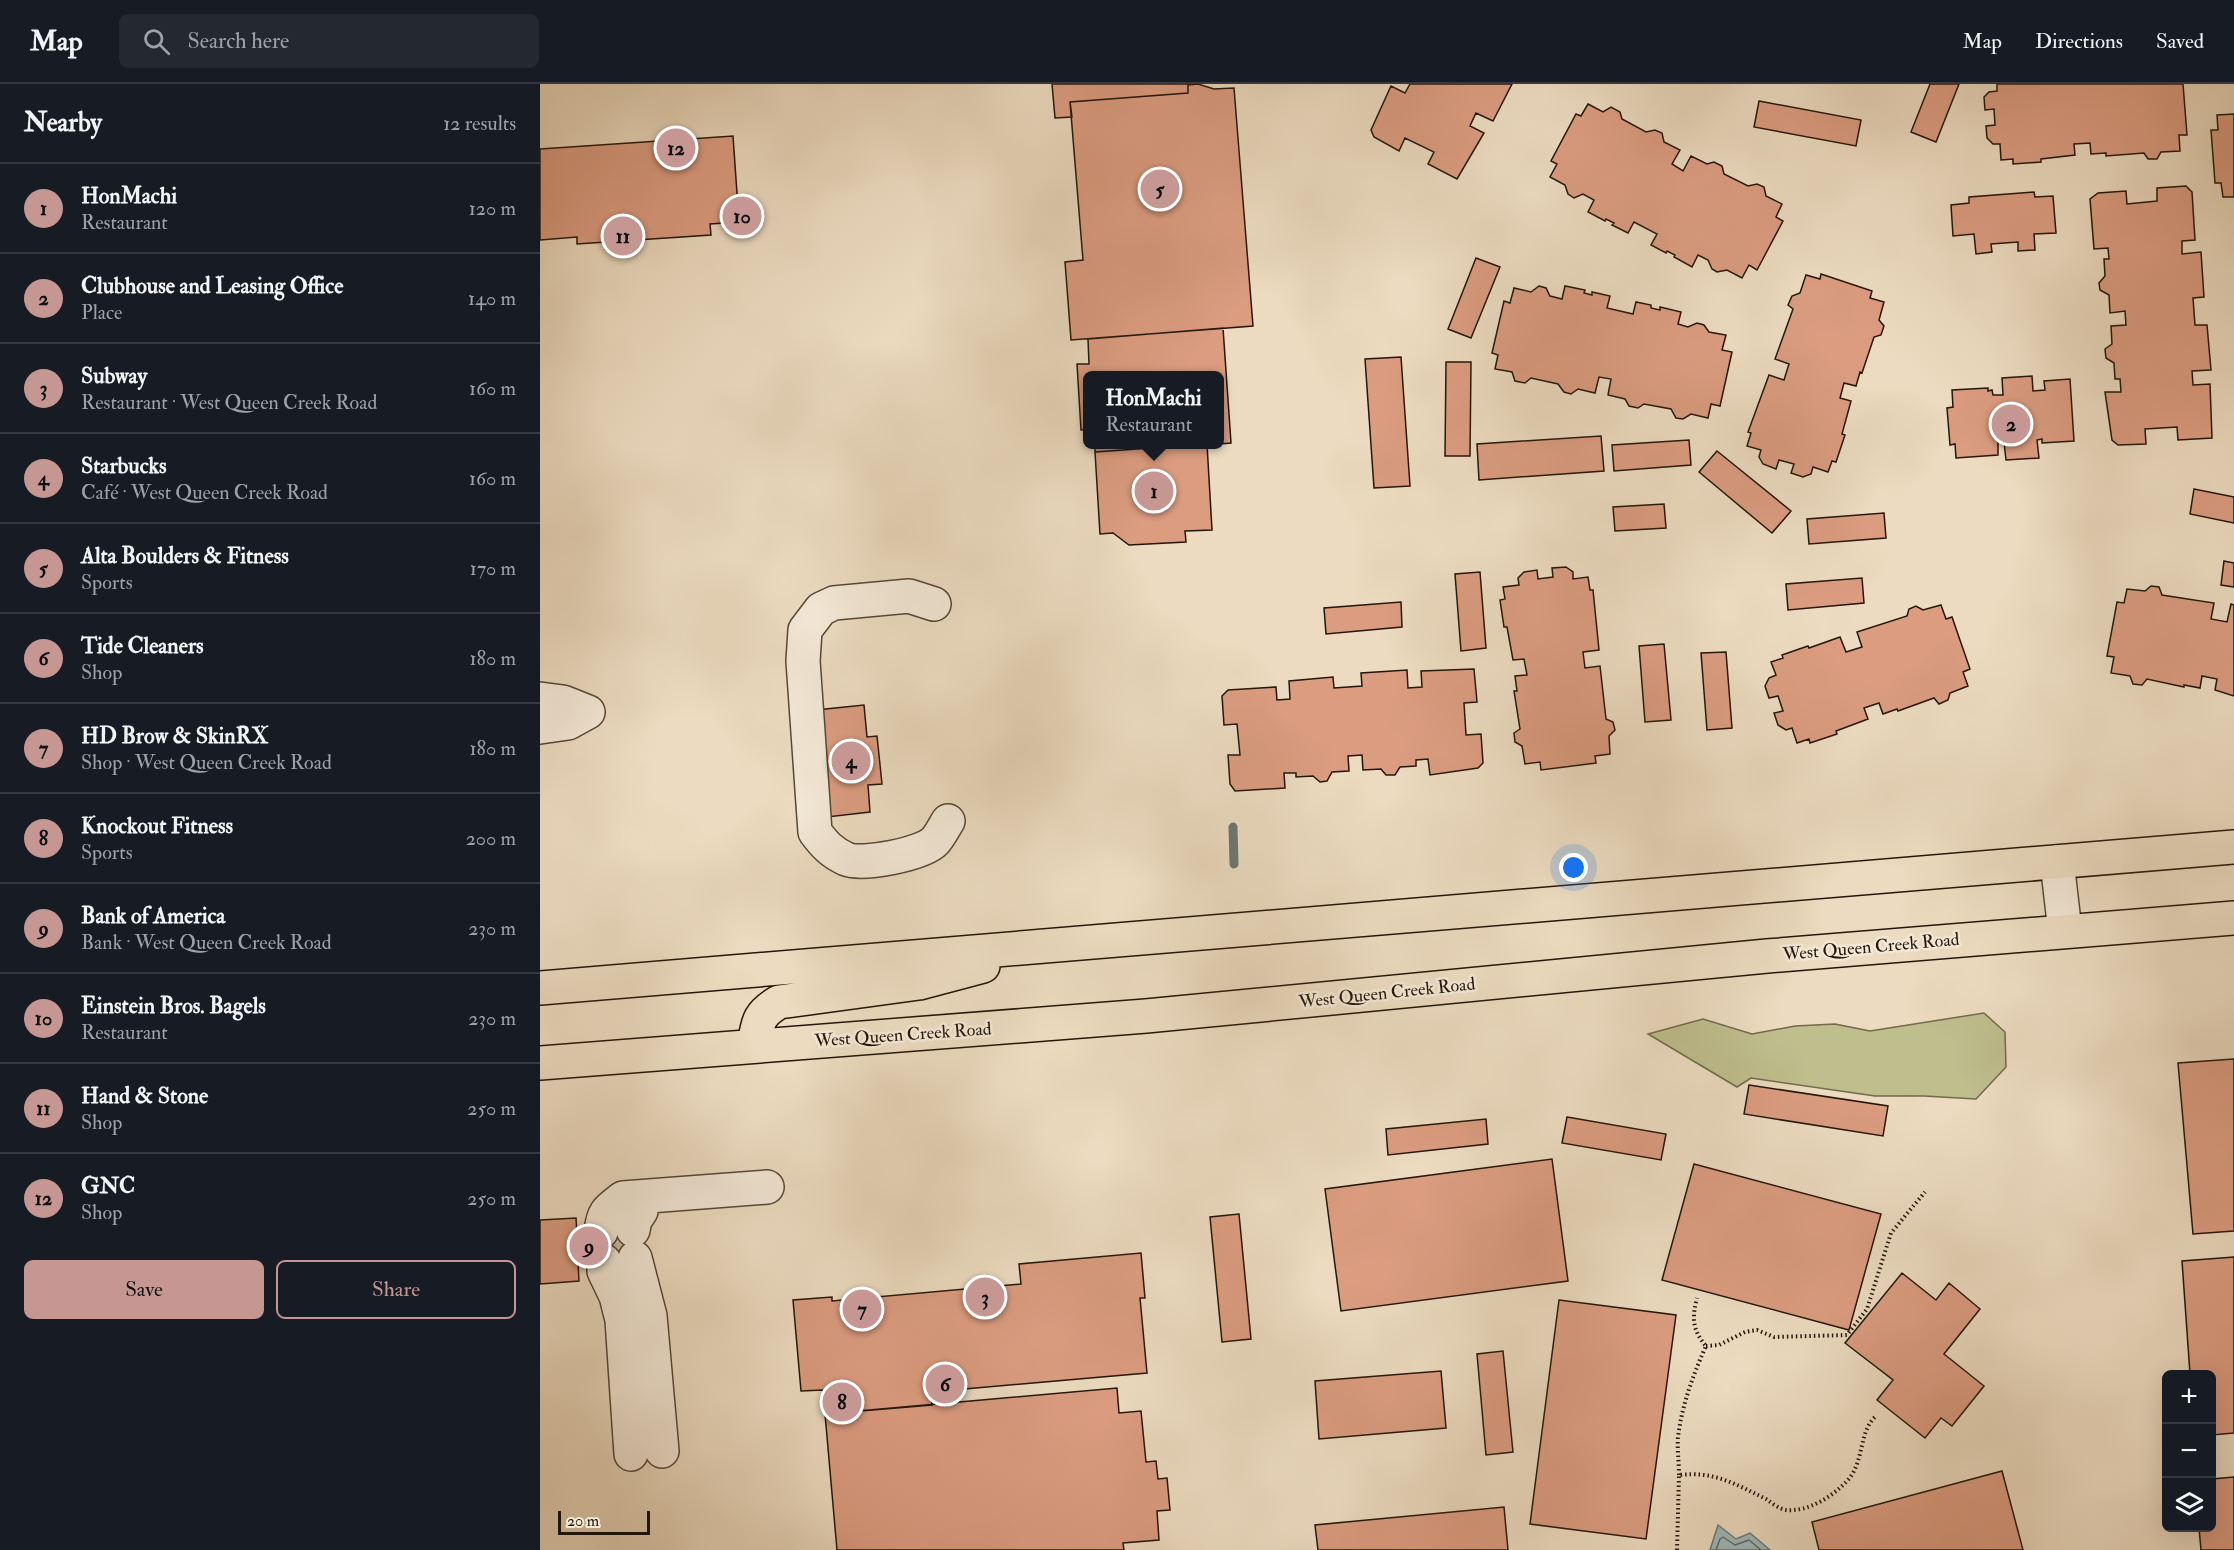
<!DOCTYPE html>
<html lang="en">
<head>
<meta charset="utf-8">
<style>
  body { margin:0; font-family:"IM FELL Double Pica",serif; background:#242831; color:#f1f3f6 }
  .controls { position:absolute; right:18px; bottom:18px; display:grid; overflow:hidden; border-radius:9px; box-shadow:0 6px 24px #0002 }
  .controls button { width:54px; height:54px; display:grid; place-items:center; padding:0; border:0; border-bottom:2px solid #363941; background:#171b24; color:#f1f3f6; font:30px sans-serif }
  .scale { position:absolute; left:18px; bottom:15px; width:92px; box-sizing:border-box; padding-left:6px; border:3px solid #241609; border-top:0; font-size:16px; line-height:21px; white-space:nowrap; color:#241609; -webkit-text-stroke:4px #f3e8d6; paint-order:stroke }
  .you { position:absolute; left:1034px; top:784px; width:21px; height:21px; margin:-15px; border:4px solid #fff; border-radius:50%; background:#1a73e8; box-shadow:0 0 0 9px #1a73e833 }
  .badge { display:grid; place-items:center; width:39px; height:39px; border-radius:50%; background:#c59692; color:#111; font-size:20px; font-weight:700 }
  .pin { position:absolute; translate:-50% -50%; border:3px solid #fff; box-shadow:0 2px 6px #0006 }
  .popup { position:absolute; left:543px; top:287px; width:141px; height:78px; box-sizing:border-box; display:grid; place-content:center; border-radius:9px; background:#171b24; filter:drop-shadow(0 2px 4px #0005); font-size:20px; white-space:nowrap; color:#9ea1a6 }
  .popup b { font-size:22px; color:#f1f3f6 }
  .popup::after { content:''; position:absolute; left:50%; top:100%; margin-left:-12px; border:12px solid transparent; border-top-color:#171b24 }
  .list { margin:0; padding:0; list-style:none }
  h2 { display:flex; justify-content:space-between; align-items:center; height:78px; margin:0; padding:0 24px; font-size:26px }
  h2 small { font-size:20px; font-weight:400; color:#9ea1a6 }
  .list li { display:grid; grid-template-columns:39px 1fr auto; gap:18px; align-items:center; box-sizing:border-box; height:90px; padding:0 24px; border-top:2px solid #363941 }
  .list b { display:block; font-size:22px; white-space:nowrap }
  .list p { margin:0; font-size:20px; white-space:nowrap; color:#9ea1a6 }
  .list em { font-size:20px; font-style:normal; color:#9ea1a6 }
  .actions { display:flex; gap:12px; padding:18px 24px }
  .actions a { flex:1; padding:14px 0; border:2px solid #c59692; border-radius:9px; text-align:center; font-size:21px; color:#c59692 }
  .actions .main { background:#c59692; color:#111 }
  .icon { flex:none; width:33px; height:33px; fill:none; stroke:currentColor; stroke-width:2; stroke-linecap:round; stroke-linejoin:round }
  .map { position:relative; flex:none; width:1694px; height:1466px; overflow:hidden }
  header { display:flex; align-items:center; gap:36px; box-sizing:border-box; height:84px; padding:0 30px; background:#171b24; border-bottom:2px solid #363941 }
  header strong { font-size:28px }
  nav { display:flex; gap:33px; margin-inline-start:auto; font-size:21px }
  .search { width:420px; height:54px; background:#242831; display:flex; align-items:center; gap:15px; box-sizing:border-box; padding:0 21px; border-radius:9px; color:#9ea1a6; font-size:22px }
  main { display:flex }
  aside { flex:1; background:#171b24 }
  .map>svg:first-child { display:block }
  .green { fill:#bfbe8d; stroke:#726a4b; stroke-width:1.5 }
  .water { fill:#9cb9bb; stroke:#6c7874; stroke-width:1.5 }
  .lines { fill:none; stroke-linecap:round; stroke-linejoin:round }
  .shore { stroke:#606862; stroke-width:1.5 }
  .stream { stroke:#6c7874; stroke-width:9 }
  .building { fill:#db9c80; stroke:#241609; stroke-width:1.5 }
  .minor-tunnel { stroke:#cebda5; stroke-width:33; stroke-dasharray:33 16; stroke-linecap:butt }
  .minor-casing { stroke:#564737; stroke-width:36 }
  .major-casing { stroke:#241609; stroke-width:36 }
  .path { stroke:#241609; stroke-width:4; stroke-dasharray:1.5 3; stroke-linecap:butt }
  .minor { stroke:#f3e8d6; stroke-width:33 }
  .major { stroke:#ecdbc0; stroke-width:33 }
  .labels { text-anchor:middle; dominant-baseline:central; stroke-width:5; stroke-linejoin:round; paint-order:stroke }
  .street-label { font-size:18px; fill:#241609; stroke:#f3e8d6 }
</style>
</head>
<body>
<header>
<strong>Map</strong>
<div class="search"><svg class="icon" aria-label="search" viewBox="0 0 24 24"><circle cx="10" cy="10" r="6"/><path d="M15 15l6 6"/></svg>Search here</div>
<nav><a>Map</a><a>Directions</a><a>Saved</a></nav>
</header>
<main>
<aside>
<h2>Nearby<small>12 results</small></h2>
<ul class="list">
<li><span class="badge">1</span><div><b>HonMachi</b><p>Restaurant</p></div><em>120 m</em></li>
<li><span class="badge">2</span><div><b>Clubhouse and Leasing Office</b><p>Place</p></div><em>140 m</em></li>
<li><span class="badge">3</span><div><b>Subway</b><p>Restaurant · West Queen Creek Road</p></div><em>160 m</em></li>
<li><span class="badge">4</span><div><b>Starbucks</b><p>Café · West Queen Creek Road</p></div><em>160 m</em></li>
<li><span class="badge">5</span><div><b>Alta Boulders &amp; Fitness</b><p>Sports</p></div><em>170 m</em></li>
<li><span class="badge">6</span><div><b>Tide Cleaners</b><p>Shop</p></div><em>180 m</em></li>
<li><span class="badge">7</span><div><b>HD Brow &amp; SkinRX</b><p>Shop · West Queen Creek Road</p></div><em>180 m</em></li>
<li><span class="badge">8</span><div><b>Knockout Fitness</b><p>Sports</p></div><em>200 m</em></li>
<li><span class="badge">9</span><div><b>Bank of America</b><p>Bank · West Queen Creek Road</p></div><em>230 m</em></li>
<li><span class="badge">10</span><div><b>Einstein Bros. Bagels</b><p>Restaurant</p></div><em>230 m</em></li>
<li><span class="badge">11</span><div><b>Hand &amp; Stone</b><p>Shop</p></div><em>250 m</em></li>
<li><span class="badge">12</span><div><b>GNC</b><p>Shop</p></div><em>250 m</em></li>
</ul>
<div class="actions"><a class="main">Save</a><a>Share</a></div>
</aside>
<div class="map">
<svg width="1694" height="1466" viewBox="0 0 1694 1466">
  <rect width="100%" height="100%" fill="#ecdbc0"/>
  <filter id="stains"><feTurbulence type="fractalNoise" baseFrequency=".00333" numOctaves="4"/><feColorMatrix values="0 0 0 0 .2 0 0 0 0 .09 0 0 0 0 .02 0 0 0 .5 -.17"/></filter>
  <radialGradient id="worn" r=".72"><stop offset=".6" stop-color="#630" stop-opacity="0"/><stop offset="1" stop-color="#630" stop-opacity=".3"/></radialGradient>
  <path class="green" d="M1444 929 1465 948 1466 983 1436 1015 1384 1012H1335L1211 994 1197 1003 1108 950 1163 935 1212 950 1255 942 1295 940 1330 947Z"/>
  <path class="water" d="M1178 1441 1196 1455 1210 1449 1230 1466H1170Z"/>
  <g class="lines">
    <path class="shore" d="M1176 1466 1180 1455 1183 1453 1195 1461 1209 1456 1221 1466"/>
    <path class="stream" d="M693 743 694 780"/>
  </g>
  <path class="building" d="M512 0H648V9L530 18 532 33 515 34Z
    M658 0 674 5 694 4 713 242 531 256 525 178 543 176 530 18 648 9V1Z
    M870 0H972L953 37 936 29 930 42 944 49 917 95 888 80 894 68 865 54 859 67 834 53 831 46 851 2 865 9Z
    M1390 0H1419L1396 58 1371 48Z
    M1457 0H1643L1647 51H1639L1640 67 1621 68 1617 75H1608L1604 69 1566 72V69L1551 70 1550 59 1534 60 1535 71 1501 75V78L1473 80V75L1461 76 1460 60H1453L1447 54 1446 42 1455 41 1454 25 1445 26 1444 13 1449 8 1457 7Z
    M1219 17 1321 36 1316 62 1214 43Z
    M1048 20 1063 28 1071 23 1080 28 1082 35 1106 48 1115 46 1122 49 1124 58 1140 66 1132 80 1143 87 1151 72 1167 80 1174 78 1182 82 1184 90 1208 102 1217 100 1224 103 1226 112 1242 120 1236 133 1243 137 1217 186 1209 181 1202 194 1187 186 1177 188 1172 185 1168 176 1158 171 1152 183 1134 173 1135 171 1127 167 1126 169 1111 161 1117 150 1094 138 1088 149 1072 141 1074 139 1066 135 1065 137 1048 128 1054 116 1043 110 1034 114 1028 110 1025 101 1010 93 1017 80 1011 77 1036 30 1041 32Z
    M1694 30V113H1683L1681 99H1675L1671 46H1678L1677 31Z
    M193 52 199 138 170 140 171 151 37 160V153L0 156V65Z
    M1646 102 1652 108 1655 156 1642 157V170L1661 168 1664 213 1653 214 1655 241H1667L1671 286 1652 287 1653 301 1670 300 1672 354 1638 356 1637 343 1605 345 1606 360 1578 361 1572 356 1565 308H1581L1580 295H1575L1574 279 1566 274 1565 265 1572 260 1571 242 1586 241 1585 227 1570 229 1569 211 1560 206 1559 199 1565 192 1564 175H1569L1568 164 1554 165 1550 115 1558 109 1586 107 1587 120 1617 117V104Z
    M1494 108 1495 113 1513 112 1516 149 1494 150 1495 166 1478 167V158L1451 160 1452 168 1436 170 1434 150 1413 152 1411 121 1429 119V113Z
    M936 174 960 183 931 254 908 245Z
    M1281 190 1332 207 1330 214 1344 218 1339 236 1344 242 1341 251 1334 253 1322 289 1320 288 1316 302 1304 299 1300 314 1311 317 1302 350 1305 351 1296 378 1292 377 1288 388 1273 383 1271 390 1263 393 1251 389 1254 380 1239 376 1236 385 1223 380 1219 373 1221 366 1207 362 1211 349 1208 348 1229 291 1244 296 1249 280 1235 275 1253 225 1248 221 1252 212 1260 209 1266 191 1280 195Z
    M999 202 1006 204 1010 212 1022 215 1025 202 1045 206 1044 209 1052 211V208L1070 212 1067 224 1093 230 1096 218 1111 221V224L1120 226V223L1141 228 1138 240 1148 243 1157 239 1164 241 1169 248 1186 251 1182 266 1192 268 1180 322 1171 320 1168 334 1151 330 1143 335 1136 334 1131 325 1104 320 1098 324 1089 322 1085 315 1068 311 1071 295 1059 293 1055 309 1038 305 1031 310 1024 308 1018 300 991 294 985 299 975 297 972 288 955 285 958 271 952 269 964 217 970 219 974 204 991 208Z
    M683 244 691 359 680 360V292H548V345L541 346 537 280H549L548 255Z
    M861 273 870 402 834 404 825 275Z
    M906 278H931L930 372H905Z
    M1492 292 1493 307 1505 306 1504 297 1530 295 1534 357 1502 359V355L1497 356 1499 374 1466 376 1464 358H1458V371L1416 374 1415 360 1410 361 1407 324 1413 323 1412 306 1448 304V307L1452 306 1453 311H1463L1462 294Z
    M1061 352 1064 387 939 396 937 360Z
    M1149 356 1151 381 1074 387 1072 361Z
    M555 360H664L555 368Z
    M667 360 672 446 645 447 646 458 589 461 573 449 560 450 555 368Z
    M1177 367 1251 427 1232 449 1159 388Z
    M1654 405 1694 413V439L1650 430Z
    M1124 420 1126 444 1075 447 1073 423Z
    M1344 429 1346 454 1269 460 1267 435Z
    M1684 477 1694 479V503L1681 501Z
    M1026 483 1033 488V495L1048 493 1050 506H1053L1059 566 1043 568 1045 584 1060 582 1066 635 1073 638 1075 646 1069 652 1070 670 1055 672 1056 679 1001 686 1000 678 985 680 982 662 975 658 974 649 980 645 974 607H977L975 592 987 591 984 575 973 576 967 543H964L960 516 965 515 963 503 979 501 978 494 984 488 997 486 998 495 1013 493 1012 484Z
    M940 488 946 564 921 567 915 490Z
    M1322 494 1324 519 1248 526 1246 500Z
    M1611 502 1619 503 1622 511 1674 519 1671 535 1687 538 1691 520 1694 521V612L1675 606 1677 595 1662 592 1660 604 1644 601V603L1607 595 1602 601 1593 600 1590 592 1571 589 1574 573 1567 572 1577 518 1584 519 1587 505 1605 507Z
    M861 518 862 543 786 550 784 524Z
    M1401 521 1406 535 1412 533 1430 585 1423 588 1428 602 1410 609 1408 616 1399 620 1394 614 1358 627 1357 625 1343 630 1339 619 1324 624 1328 635 1296 647 1297 650 1270 659 1269 655 1257 659 1252 644 1246 646 1238 641 1234 629 1243 627 1238 612 1229 614 1225 602 1229 594 1236 591 1231 578 1243 574 1242 571 1268 562 1269 564 1300 553 1306 568 1322 563 1317 548 1367 532 1369 525 1376 522 1383 526Z
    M1124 560 1131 636 1105 638 1099 562Z
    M1186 568 1192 644 1167 646 1161 569Z
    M934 585 937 618 924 619 926 651 941 650 943 679 938 684 890 691 888 675 876 676V682L860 683 855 691H846L841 685 823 686 822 671 808 672 809 687 792 688 787 697 780 698 773 692 756 693V689H744L745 704 695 707 690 700 688 671H700L697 640 684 641 682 612 688 606 736 603 737 616 750 615 749 597 793 593 794 604 822 602 821 589 867 586 868 604 882 603 881 587Z
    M324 621 327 653 337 652 342 700 328 701 330 728 287 733 276 626Z
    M1694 975V1147L1653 1150 1638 979Z
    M1209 1001 1348 1022 1343 1052 1204 1030Z
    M1027 1033 1126 1050 1121 1076 1022 1059Z
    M946 1035 948 1060 848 1071 846 1045Z
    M1012 1075 1028 1197 801 1227 785 1105Z
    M1154 1080 1341 1130 1309 1246 1122 1196Z
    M699 1130 711 1255 682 1258 670 1133Z
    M36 1134 37 1150 97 1146 99 1174 38 1178 39 1197 0 1200V1136Z
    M601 1169 605 1214H600L607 1289 391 1308 392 1321 285 1330 283 1306 261 1307 253 1216 292 1213V1217L481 1200 479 1180Z
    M1694 1173V1349L1672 1351V1290H1650L1642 1177Z
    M1362 1189 1396 1216 1409 1199 1440 1225 1404 1270 1444 1302 1412 1342 1401 1334 1385 1354 1337 1316 1353 1296 1305 1259Z
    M1019 1216 1136 1231 1106 1455 990 1440Z
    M963 1267 973 1368 946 1371 937 1270Z
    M901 1287 906 1344 779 1355 775 1297Z
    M577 1304 579 1329 601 1327 606 1378 616 1377 618 1395 627 1394 630 1426 617 1427 619 1456 583 1459 584 1466H297L285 1330Z
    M1462 1387 1483 1466H1279L1272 1438Z
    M1694 1393V1466H1661L1659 1444H1672V1395Z
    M964 1423 968 1466H778L775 1441Z"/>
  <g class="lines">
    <path class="minor-tunnel" d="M80 1147 81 1175"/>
    <g class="minor-casing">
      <path id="minor" d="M394 520 369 512 294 519 281 525 265 546 263 577 275 748C284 760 291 768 306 775 322 782 383 770 395 757 400 752 404 743 408 737
        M0 615 23 618 48 628
        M0 643 28 639 48 628
        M1517 778 1525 847
        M93 1146 95 1136 101 1127
        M61 1148C63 1128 67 1126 83 1114L227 1103
        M95 1174 110 1232 122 1367
        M64 1177V1187L76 1212 82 1236 91 1370"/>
    </g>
    <g class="major-casing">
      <path id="major" d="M0 904 1694 763
        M214 962C218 939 217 931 239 918L379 899 443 882
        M0 979 606 932 1227 872 1694 834"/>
    </g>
    <path class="path" d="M1166 1262 1179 1261 1205 1248 1217 1246 1234 1253 1307 1251 1327 1225 1351 1149 1385 1108
      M1139 1391C1139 1378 1137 1365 1138 1353 1142 1321 1153 1291 1166 1262 1152 1246 1152 1233 1157 1214
      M1137 1466 1139 1391C1175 1387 1195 1400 1226 1415 1232 1419 1239 1425 1246 1426 1268 1428 1292 1413 1307 1397 1325 1378 1318 1348 1336 1332"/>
    <use href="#minor" class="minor"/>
    <use href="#major" class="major"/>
  </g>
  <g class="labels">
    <g class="street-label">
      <text transform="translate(1331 863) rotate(-5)">West Queen Creek Road</text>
      <text transform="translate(847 909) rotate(-6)">West Queen Creek Road</text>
      <text transform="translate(363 951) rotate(-4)">West Queen Creek Road</text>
    </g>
  </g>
  <rect width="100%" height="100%" filter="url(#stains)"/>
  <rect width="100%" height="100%" fill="url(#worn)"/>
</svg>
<div class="controls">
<button>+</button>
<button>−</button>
<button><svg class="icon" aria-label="layers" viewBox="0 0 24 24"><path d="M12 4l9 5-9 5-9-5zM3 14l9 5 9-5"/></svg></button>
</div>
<div class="scale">20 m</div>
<div class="you"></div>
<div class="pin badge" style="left:614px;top:407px">1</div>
<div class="popup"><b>HonMachi</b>Restaurant</div>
<div class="pin badge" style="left:1471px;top:340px">2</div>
<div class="pin badge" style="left:445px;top:1213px">3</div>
<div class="pin badge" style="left:311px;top:677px">4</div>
<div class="pin badge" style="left:620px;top:105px">5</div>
<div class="pin badge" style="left:405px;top:1300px">6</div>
<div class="pin badge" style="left:322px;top:1225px">7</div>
<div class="pin badge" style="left:302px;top:1318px">8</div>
<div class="pin badge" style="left:49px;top:1162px">9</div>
<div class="pin badge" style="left:202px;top:132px">10</div>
<div class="pin badge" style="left:83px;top:152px">11</div>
<div class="pin badge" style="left:136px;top:64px">12</div>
</div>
</main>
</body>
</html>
